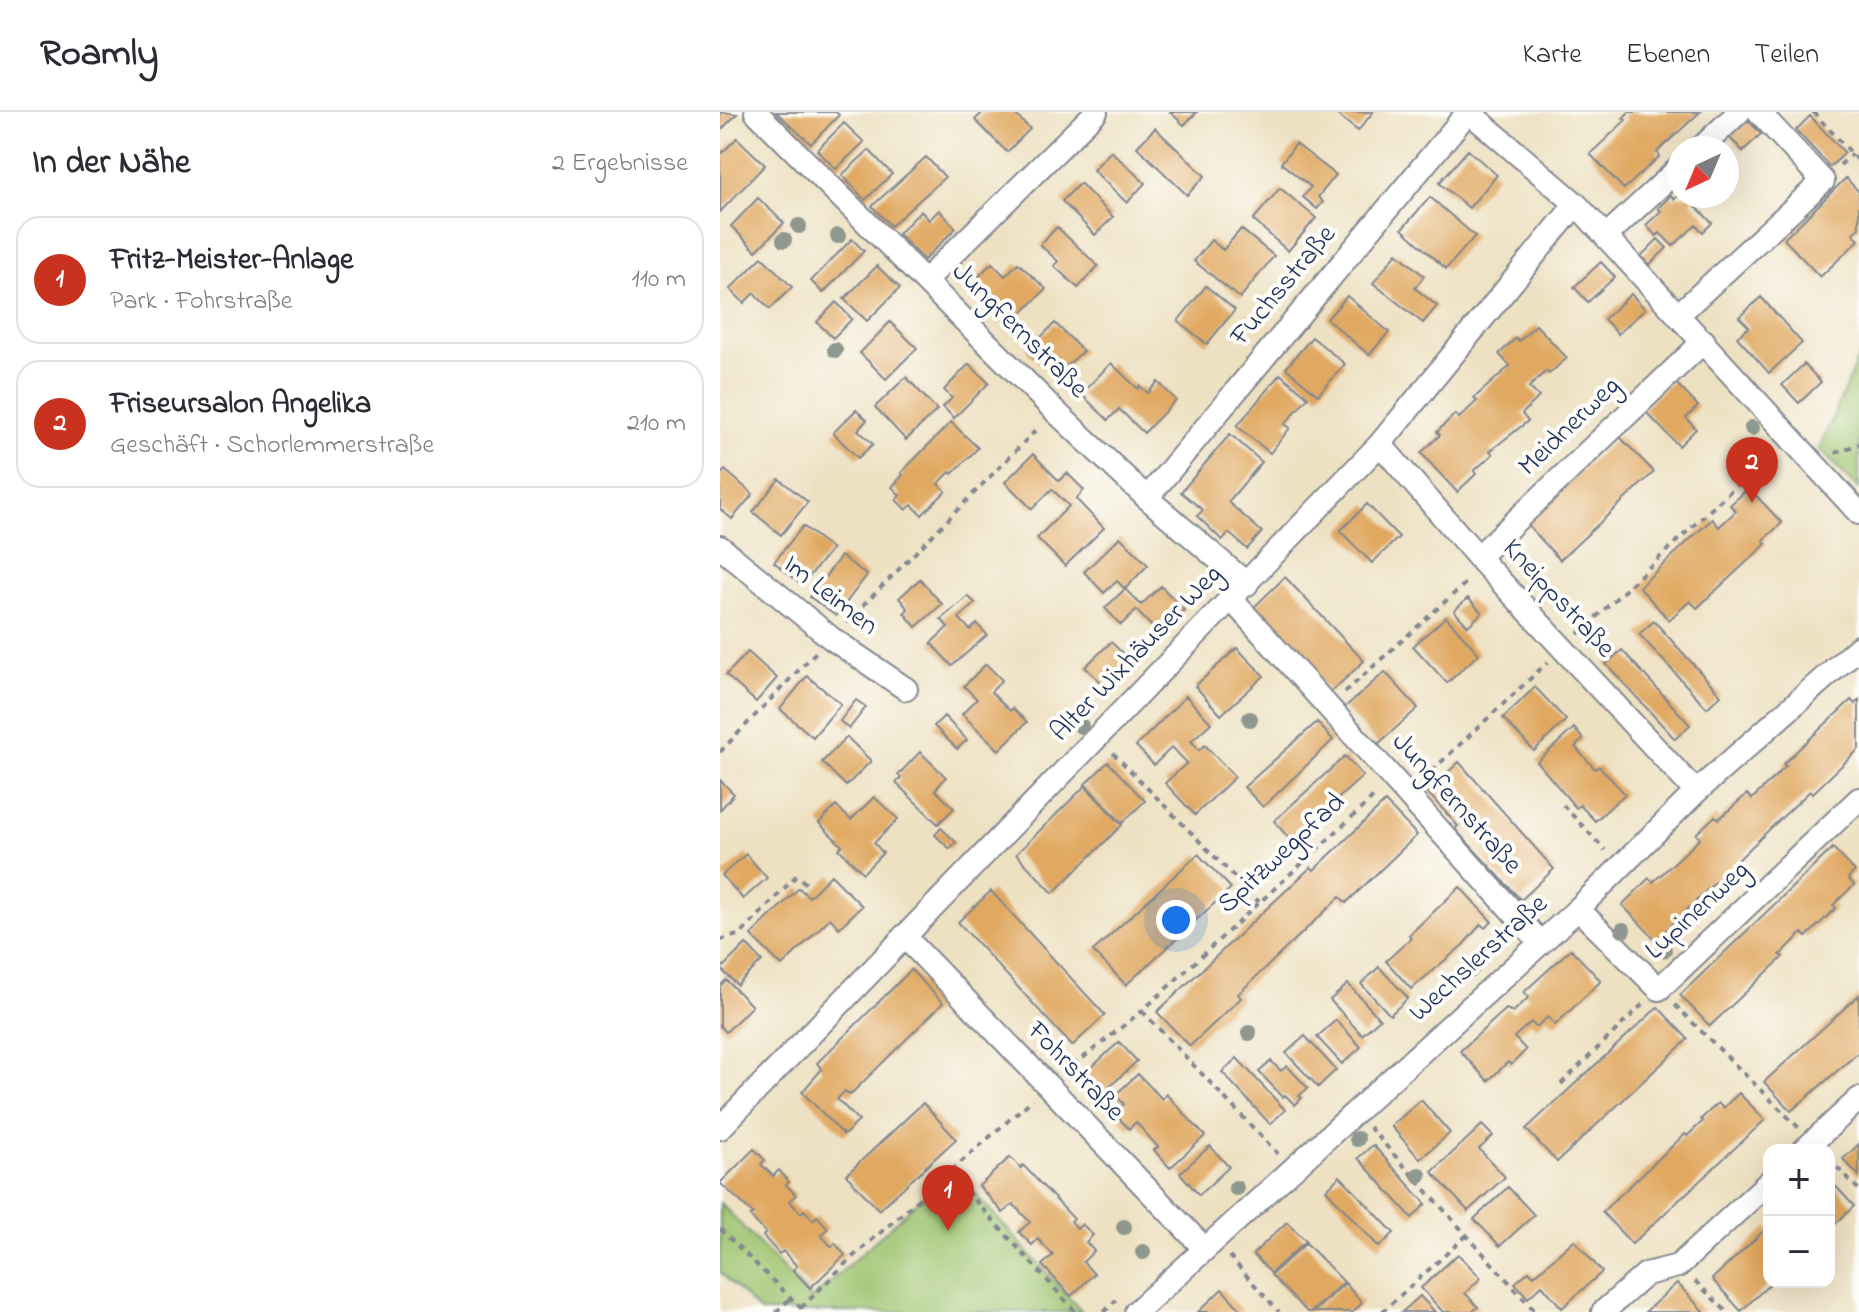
<!DOCTYPE html>
<html lang="de">
<head>
<meta charset="utf-8">
<style>
  body { margin:0; font-family:"Indie Flower",sans-serif; background:#f2f2f3; color:#2b2b33 }
  .controls { position:absolute; right:24px; bottom:24px; display:grid; overflow:hidden; border-radius:16px; box-shadow:0 8px 32px #0002 }
  .controls button { width:72px; height:72px; display:grid; place-items:center; padding:0; border:0; border-bottom:2px solid #e1e1e2; background:#fff; color:#2b2b33; font:40px sans-serif }
  .compass { position:absolute; left:947px; top:24px; width:72px; height:72px; border-radius:50%; background:#fff; box-shadow:0 8px 32px #0002; rotate:224deg }
  .you { position:absolute; left:456px; top:808px; width:28px; height:28px; margin:-20px; border:6px solid #fff; border-radius:50%; background:#1a73e8; box-shadow:0 0 0 12px #1a73e833 }
  .badge { display:grid; place-items:center; width:52px; height:52px; border-radius:50%; background:#c8321e; color:#fff; font-size:26px; font-weight:700 }
  .pin { position:absolute; translate:-50% -66px; filter:drop-shadow(0 2px 4px #0008) }
  .pin::after { content:''; position:absolute; top:42px; width:28px; height:24px; background:inherit; clip-path:polygon(0 0,100% 0,50% 100%) }
  .list { margin:0; padding:0; list-style:none }
  h2 { display:flex; justify-content:space-between; align-items:center; height:104px; margin:0; padding:0 32px; font-size:34px }
  h2 small { font-size:26px; font-weight:400; color:#7c7c81 }
  .list li { display:grid; grid-template-columns:52px 1fr auto; gap:24px; align-items:center; box-sizing:border-box; height:128px; margin:0 16px 16px; padding:0 16px; border:2px solid #e1e1e2; border-radius:24px }
  .list b { display:block; font-size:30px; white-space:nowrap }
  .list p { margin:0; font-size:26px; white-space:nowrap; color:#7c7c81 }
  .list em { font-size:26px; font-style:normal; color:#7c7c81 }
  .map { position:relative; flex:none; width:1139px; height:1200px; overflow:hidden }
  header { display:flex; align-items:center; gap:48px; box-sizing:border-box; height:112px; padding:0 40px; background:#fff; border-bottom:2px solid #e1e1e2 }
  header strong { font-size:38px }
  nav { display:flex; gap:44px; margin-inline-start:auto; font-size:28px }
  main { display:flex }
  aside { flex:1; background:#fff }
  .map>svg:first-child { display:block }
  .green { fill:#9ec46f; stroke:#5c7a66; stroke-width:2 }
  .building { fill:#e0a861 }
  .lines { fill:none; stroke-linecap:round; stroke-linejoin:round }
  .minor-casing { stroke:#848890; stroke-width:26 }
  .path { stroke:#848890; stroke-width:4; stroke-dasharray:6 6; stroke-linecap:butt }
  .minor { stroke:#fff; stroke-width:22 }
  .tree { fill:#8f988e }
  .labels { text-anchor:middle; dominant-baseline:central; stroke-width:8; stroke-linejoin:round; paint-order:stroke }
  .street-label { font-size:28px; fill:#1b2f5e; stroke:#fdfcf7 }
</style>
</head>
<body>
<header>
<strong>Roamly</strong>
<nav><a>Karte</a><a>Ebenen</a><a>Teilen</a></nav>
</header>
<main>
<aside>
<h2>In der Nähe<small>2 Ergebnisse</small></h2>
<ul class="list">
<li><span class="badge">1</span><div><b>Fritz-Meister-Anlage</b><p>Park · Fohrstraße</p></div><em>110 m</em></li>
<li><span class="badge">2</span><div><b>Friseursalon Angelika</b><p>Geschäft · Schorlemmerstraße</p></div><em>210 m</em></li>
</ul>
</aside>
<div class="map">
<svg width="1139" height="1200" viewBox="0 0 1139 1200">
  <rect width="100%" height="100%" fill="#fdfcf7"/>
  <filter id="ink" filterUnits="userSpaceOnUse"><feTurbulence type="fractalNoise" baseFrequency=".0125" numOctaves="2"/><feDisplacementMap in="SourceGraphic" scale="16" xChannelSelector="R" yChannelSelector="G"/><feConvolveMatrix kernelMatrix="1 2 1 2 8 2 1 2 1" color-interpolation-filters="sRGB"/></filter>
  <filter id="wash" filterUnits="userSpaceOnUse"><feTurbulence type="fractalNoise" baseFrequency=".006" numOctaves="4" result="noise"/><feDisplacementMap in="SourceGraphic" scale="32" xChannelSelector="R" yChannelSelector="G"/><feGaussianBlur stdDeviation="1.8" result="paint"/><feColorMatrix in="noise" values="0 0 0 0 0 0 0 0 0 0 0 0 0 0 0 0 0 1.4 0 .05"/><feComposite in="paint" operator="in"/></filter>
  <g filter="url(#wash)">
    <rect width="100%" height="100%" fill="#eee1c2"/>
    <path class="green" d="M1139 244V377L1099 337Z
      M233 1057 362 1200H40L0 1160V1091L92 1187Z"/>
    <g id="blocks">
      <path class="building" d="M0 0 17 2 0 19Z
        M56 0H116L119 3 91 32Z
        M263 0H293L310 17 287 40 255 8Z
        M450 0H477L464 13Z
        M614 0H653L638 19Z
        M909 0H980L937 40 940 44 904 77 870 42 906 8 903 6Z
        M1090 4 1125 41 1110 55 1076 18Z
        M1028 8 1041 22 1023 39 1009 25Z
        M124 11 144 30 116 57 97 38Z
        M435 16 485 64 467 83 417 35Z
        M17 26 45 53 0 100V43Z
        M576 32 616 63 598 85 603 90 597 97 583 85 591 75 561 51Z
        M149 38 172 62 145 88 122 63Z
        M748 38 777 63 749 96 719 71Z
        M391 39 425 71 407 91 373 58Z
        M206 45 225 65 171 114 152 94Z
        M1126 66 1139 80V116L1133 121 1139 128 1100 165 1064 127Z
        M360 71 393 105 375 123 342 89Z
        M560 76 596 106 568 139 533 108Z
        M951 83 954 87 958 84H972L974 86 971 89 992 111 983 120 976 113 953 134 940 121 936 124 926 113 941 99 938 96Z
        M710 85 755 124 726 157 682 117Z
        M38 86 64 111 36 139 11 114Z
        M219 98 236 116 204 148 178 122 201 99 209 108Z
        M337 115 378 154 358 176 334 154 338 149 320 133Z
        M521 117 554 144 520 186 474 149 491 128 503 138Z
        M132 127 144 139 103 181 91 169Z
        M938 127 947 136 929 153 921 144Z
        M677 141 704 164 695 176 717 194 703 211 653 171Z
        M42 145 72 175 50 197 34 181 24 191 10 177Z
        M881 150 895 165 868 190 854 175Z
        M272 151 285 164 298 151 326 177 299 204 309 213 300 223 249 174Z
        M157 154 180 176 147 209 124 187Z
        M486 174 515 198 487 232 458 209Z
        M911 182 925 197 898 222 884 207Z
        M627 184 669 220 649 243 607 207Z
        M1041 185 1082 231 1049 261 1017 225 1029 215 1019 205Z
        M116 190 132 207 113 226 97 210Z
        M170 210 197 236 166 267 140 241Z
        M335 211 363 239 334 266 307 239Z
        M816 213 847 246 829 262 826 259 809 275 819 285 802 302 808 309 770 339 773 342 754 359 756 362 737 380 701 341 720 323 717 320 735 302 739 306 757 289 754 286 790 254 779 242 796 226 799 229Z
        M592 225 625 252 598 283 566 256Z
        M391 251 418 277 420 274 428 281 438 270 456 288 424 321 399 297 388 308 361 282Z
        M249 252 269 271 234 306 223 295 232 286 224 278Z
        M1084 252 1101 270 1079 291 1062 273Z
        M560 262 588 285 565 312 570 316 550 341 517 314Z
        M186 265 217 298 186 328 155 295Z
        M953 268 978 294 966 306 976 317 959 334 923 297Z
        M136 298 147 308 138 318 153 332 138 346 113 321Z
        M231 310 258 336 232 362 230 360 218 372 226 379 202 403 192 393 186 398 176 388 180 383 172 375 183 363 181 361Z
        M510 322 542 350 508 390 542 420 527 437 509 421 502 428 477 404 483 398 461 380Z
        M899 324 934 360 840 448 806 411Z
        M313 342 339 369 347 361 364 378 356 387 384 416 345 454 317 426 349 394 332 377 312 397 285 370Z
        M5 358 33 382 12 407 0 397V363Z
        M59 367 88 390 61 423 33 400Z
        M1029 376 1062 411 1043 428 1046 432 977 496 970 489 949 508 919 475 992 407 999 415 1016 399 1010 393Z
        M647 392 679 425 652 451 620 419Z
        M83 414 112 437 82 473 54 450Z
        M400 425 428 453 405 477 421 493 441 474 464 498 439 522 416 498 401 513 385 496 405 477 397 469 384 481 364 460Z
        M121 444 147 463 116 504 90 485Z
        M565 465 644 549 610 581 531 498Z
        M200 467 222 492 196 515 184 501 188 497 179 486Z
        M248 484 255 491 239 506 250 518 257 512 267 523 232 554 211 531 228 515 221 507Z
        M748 486 762 501 748 514 734 499Z
        M726 505 759 542 727 571 693 534Z
        M934 509 1001 583 987 596 919 522Z
        M391 530 413 551 388 577 365 555Z
        M517 536 544 564 501 603 475 574Z
        M902 538 970 613 955 627 886 552Z
        M28 540 57 566 36 590 6 563Z
        M266 552 282 568 271 580 290 599 292 596 307 610 279 638 242 602 257 587 244 574Z
        M665 560 698 596 658 632 624 596Z
        M87 564 121 592 93 625 60 597Z
        M815 575 846 608 814 639 783 606Z
        M466 584 491 611 471 629 479 638 485 633 515 665 475 703 445 671 467 651 452 635 434 653 416 634Z
        M136 588 146 595 129 617 120 609Z
        M1131 588 1135 592 1139 588V637L1092 682 1090 679 1055 712 936 828 902 793 929 766 933 770 980 727 976 722 995 704 999 707 1027 682 1032 687 1066 654 1063 652Z
        M224 604 247 628 237 637 214 614Z
        M597 610 613 628 543 695 524 675Z
        M854 616 863 627 855 635 875 657 879 654 905 682 875 709 860 693 856 696 817 650Z
        M127 625 151 649 126 674 102 650Z
        M200 640 226 665 215 678 234 696 218 712 176 671 181 666 178 663Z
        M625 644 643 664 571 729 554 709Z
        M388 650 425 689 402 711 365 672Z
        M739 650 834 757 801 788 735 717 738 714 707 680Z
        M0 668 14 682 0 698Z
        M365 674 402 713 333 781 296 742Z
        M154 685 178 707 154 731 163 741 143 761 119 737 122 734 99 711 116 694 131 708Z
        M665 690 697 723 626 791 620 785 518 882 521 886 470 934 437 900 591 755 594 758Z
        M221 716 236 730 230 737 215 723Z
        M1113 736 1135 759 1128 766 1134 773 1113 793 1116 796 1086 825 1082 821 1060 843 1063 845 990 914 960 883Z
        M26 742 47 766 23 787 2 763Z
        M478 742 511 776 406 873 373 839Z
        M111 763 142 794 119 816 110 806 62 854 31 823 79 776 89 785Z
        M740 775 772 810 765 816 761 812 743 833 691 877 666 849 691 826 689 823Z
        M271 779 385 903 352 934 238 810Z
        M26 832 42 849 17 873 1 857Z
        M851 837 881 869 835 913 828 905 816 915 811 910 794 925 806 938 791 953 788 950 768 969 740 939 786 897 793 900 809 885 804 880Z
        M659 855 688 886 670 903 641 872Z
        M191 858 223 891 130 983 125 979 117 987 139 1009 124 1023 82 980 102 957 97 951Z
        M6 868 32 894 6 920 0 914V874Z
        M628 872 660 907 642 923 610 888Z
        M1139 883V940L1071 999 1044 970Z
        M938 895 968 927 837 1050 806 1017Z
        M616 908 641 935 622 952 597 925Z
        M585 924 616 958 598 975 566 941Z
        M399 930 417 949 379 985 361 965Z
        M517 946 565 998 550 1012 502 960Z
        M551 949 561 959 567 954 588 976 579 984 582 986 575 993 565 983 563 985 539 960Z
        M418 962 442 987 446 982 485 1024 450 1056 434 1038 438 1035 416 1010 409 1017 394 1001 404 992 395 983Z
        M1019 981 1045 1008 912 1132 882 1100 965 1022 967 1024 983 1009 981 1007 998 991 1003 996Z
        M701 988 730 1021 700 1047 671 1014Z
        M203 991 236 1027 159 1098 126 1063Z
        M762 1013 773 1024 759 1037 785 1065 748 1099 712 1060Z
        M1139 1032V1064L1123 1047Z
        M653 1033 706 1092 692 1106 638 1046Z
        M490 1034 509 1055 479 1083 460 1061Z
        M34 1037 45 1048 41 1052 53 1064 59 1058 69 1070 66 1073 76 1083 69 1089 81 1101 84 1098 93 1108 97 1104 108 1116 101 1123 112 1135 115 1131 125 1143 90 1176 73 1158 77 1154 63 1139 59 1142 43 1124 46 1121 30 1104 33 1101 0 1071Z
        M290 1045 301 1056 303 1053 354 1107 351 1109 357 1117 362 1112 373 1123 366 1130 374 1139 363 1150 374 1162 351 1184 322 1153 333 1143 318 1127 312 1133 299 1120 310 1110 293 1092 283 1101 259 1074Z
        M620 1064 674 1121 659 1135 606 1078Z
        M1109 1067 1134 1094 1109 1118Z
        M788 1075 814 1103 780 1134 754 1107Z
        M567 1110 586 1129 551 1161 533 1142Z
        M1049 1114V1170H1052L1021 1199 992 1167Z
        M854 1128 882 1160 842 1196 822 1173 808 1186 795 1171 809 1159 814 1164Z
        M586 1131 624 1170 591 1200H587L551 1163Z
        M738 1142 761 1166 745 1181 758 1195 752 1200H723L701 1176Z
        M625 1171 642 1191 633 1200H593Z
        M957 1171 984 1200H925Z
        M502 1177 523 1200H478Z
        M700 1184 715 1200H682Z"/>
    </g>
  </g>
  <g filter="url(#ink)">
    <use href="#blocks" fill-opacity="0" stroke="#848890" stroke-width="2"/>
    <g class="lines">
      <g class="minor-casing">
        <path id="minor" d="M36 0 335 299 427 386 527 472
          M749 0 856 92 1139 401
          M981 36 1019 0
          M886 124 959 56
          M206 168 376 0
          M959 202 1103 69 1039 0
          M660 332 758 445 976 680
          M427 386 748 0
          M0 435 111 526 186 577
          M758 445 984 229
          M512 488 820 830
          M858 797 939 877 1139 687
          M184 824 484 1136
          M0 1016 660 332 856 92
          M1084 1038 1139 987
          M416 1200 858 797 976 680 1139 535
          M883 1200 926 1162 958 1154 1049 1070"/>
      </g>
      <path class="path" d="M1093 0 1139 49
        M1120 53 1132 42
        M1115 341 1139 332
        M126 511 319 315
        M858 522 1053 339
        M625 580 749 468
        M0 640 97 539
        M393 641 539 790
        M703 667 828 550
        M843 693 885 738
        M0 828 21 822 76 764 87 772
        M955 893 1079 1016
        M422 899 558 1042
        M344 961 422 899 657 682
        M841 972 923 892
        M649 1015 816 1200
        M1109 1047 1139 1078
        M230 1061 356 1200
        M0 1117 85 1200
        M509 1144 559 1200
        M975 1169 1007 1200
        M81 1196 128 1149 313 987
        M56 1200 71 1186
        M384 1200 396 1188
        M662 1200 746 1124"/>
      <use href="#minor" class="minor"/>
    </g>
    <g class="tree">
      <circle cx="79" cy="114" r="8"/>
      <circle cx="118" cy="124" r="8"/>
      <circle cx="64" cy="128" r="8"/>
      <circle cx="115" cy="238" r="8"/>
      <circle cx="1032" cy="316" r="8"/>
      <circle cx="530" cy="607" r="8"/>
      <circle cx="361" cy="614" r="8"/>
      <circle cx="903" cy="818" r="8"/>
      <circle cx="944" cy="838" r="8"/>
      <circle cx="751" cy="858" r="8"/>
      <circle cx="529" cy="921" r="8"/>
      <circle cx="637" cy="1027" r="8"/>
      <circle cx="699" cy="1063" r="8"/>
      <circle cx="516" cy="1076" r="8"/>
      <circle cx="404" cy="1115" r="8"/>
      <circle cx="423" cy="1140" r="8"/>
    </g>
  </g>
  <g class="labels">
    <g class="street-label">
      <text transform="translate(564 174) rotate(-50)">Fuchsstraße</text>
      <text transform="translate(299 219) rotate(45)">Jungfernstraße</text>
      <text transform="translate(850 315) rotate(-44)">Meidnerweg</text>
      <text transform="translate(110 484) rotate(38)">Im Leimen</text>
      <text transform="translate(838 487) rotate(47)">Kneippstraße</text>
      <text transform="translate(417 542) rotate(-46)">Alter Wixhäuser Weg</text>
      <text transform="translate(736 692) rotate(48)">Jungfernstraße</text>
      <text transform="translate(562 742) rotate(-43)">Spitzwegpfad</text>
      <text transform="translate(978 799) rotate(-43)">Lupinenweg</text>
      <text transform="translate(759 847) rotate(-42)">Wechslerstraße</text>
      <text transform="translate(355 960) rotate(46)">Fohrstraße</text>
    </g>
  </g>
</svg>
<div class="controls">
<button>+</button>
<button>−</button>
</div>
<svg class="compass" viewBox="-18 -18 36 36"><path d="M0-13l5 13h-10z" fill="#e53935"/><path d="M0 13l5-13h-10z" fill="#7c7c81"/></svg>
<div class="you"></div>
<div class="pin badge" style="left:228px;top:1119px">1</div>
<div class="pin badge" style="left:1032px;top:391px">2</div>
</div>
</main>
</body>
</html>
